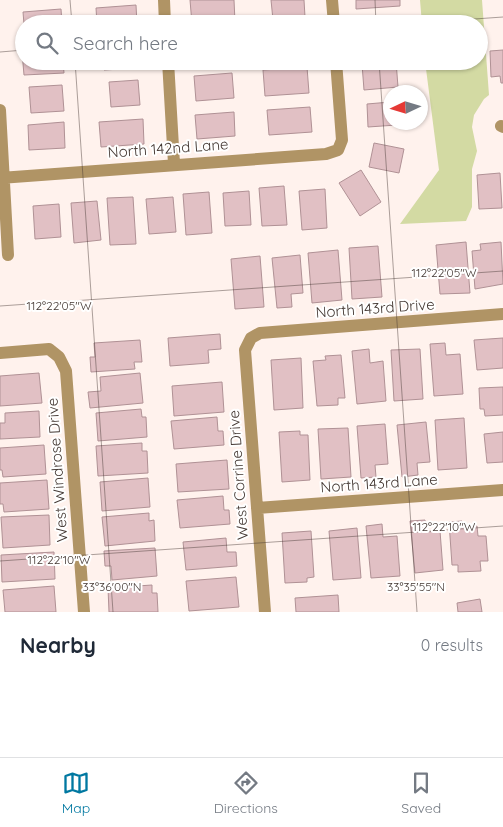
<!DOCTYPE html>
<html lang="en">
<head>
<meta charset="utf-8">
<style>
  body { margin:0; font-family:Quicksand,sans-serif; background:#f6f6f7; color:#1f2937 }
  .compass { position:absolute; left:383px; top:85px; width:45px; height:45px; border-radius:50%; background:#fff; box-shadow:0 1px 4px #0004; rotate:266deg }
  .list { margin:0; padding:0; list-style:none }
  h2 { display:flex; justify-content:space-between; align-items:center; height:65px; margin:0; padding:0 20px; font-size:21px }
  h2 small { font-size:16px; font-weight:400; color:#747a83 }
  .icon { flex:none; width:28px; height:28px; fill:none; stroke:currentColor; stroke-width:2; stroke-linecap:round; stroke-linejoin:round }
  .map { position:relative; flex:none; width:503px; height:612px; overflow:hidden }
  .search { position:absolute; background:#fff; box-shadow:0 1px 4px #0004; left:15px; right:15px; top:15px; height:55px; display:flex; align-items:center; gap:12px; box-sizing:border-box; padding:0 18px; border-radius:28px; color:#747a83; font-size:19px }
  .sheet { height:145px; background:#fff }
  nav { display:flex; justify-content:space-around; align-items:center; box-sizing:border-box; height:70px; border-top:1px solid #e0e1e3; background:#fff; font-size:14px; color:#747a83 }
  nav a { display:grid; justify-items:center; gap:2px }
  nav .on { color:#0078a1 }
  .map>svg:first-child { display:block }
  .green { fill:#d3daa3 }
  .building { fill:#e1c0c4; stroke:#b09195 }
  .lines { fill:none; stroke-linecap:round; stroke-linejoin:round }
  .minor { stroke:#b09465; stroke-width:12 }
  .ticks { fill:none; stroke:#443833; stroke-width:1; stroke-opacity:0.45 }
  .labels { text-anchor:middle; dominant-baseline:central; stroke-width:4; stroke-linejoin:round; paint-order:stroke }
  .street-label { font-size:15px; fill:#443833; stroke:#fff }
  .ticks-label { font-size:12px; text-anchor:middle; fill:#443833; stroke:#fff; stroke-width:4; stroke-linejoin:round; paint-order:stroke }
</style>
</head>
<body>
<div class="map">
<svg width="503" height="612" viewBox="0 0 503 612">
  <rect width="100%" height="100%" fill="#fff2ed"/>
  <path class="green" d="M420 0H482L489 95 484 99 474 115 472 127 477 151 472 169V207L466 221 400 224 439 170 425 61H479V24H422Z"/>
  <path class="building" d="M190 0H234L235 22 192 24Z
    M271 0H304L305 17 273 20Z
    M356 0H400V6L356 9Z
    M136 5 137 24H97L96 8Z
    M61 9 62 24H24L23 12Z
    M503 50V83H501L500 76 491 77 490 51Z
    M24 51V61H63L64 73 24 75 22 52Z
    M103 61H137V68L104 70Z
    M396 61 398 87 364 90 362 64Z
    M307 67 309 93 265 96 263 70Z
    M232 73 234 98 196 101 194 76Z
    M138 80 140 105 111 107 109 82Z
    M62 85 64 111 31 113 29 87Z
    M390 102V122L411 124 368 127 367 104Z
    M310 107 312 132 269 135 267 110Z
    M234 112 235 136 197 139 195 115Z
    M143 119 144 144 101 147 99 122Z
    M64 122 65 148 29 150 28 125Z
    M374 143 404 149 399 173 369 167Z
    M361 170 381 202 360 216 339 183Z
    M500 173 502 208 479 209 477 175Z
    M284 186 287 225 262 226 259 188Z
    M325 189 327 228 302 230 299 191Z
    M249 191 251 225 225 226 223 193Z
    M209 192 212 233 186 235 183 194Z
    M133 197 136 244 110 245 107 198Z
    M173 197 176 232 149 234 146 199Z
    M97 201 101 240 74 243 71 203Z
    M59 204 61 237 35 239 33 206Z
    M466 242 470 293 440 294 436 245Z
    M501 242 503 284 475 289 472 251 481 250 480 244Z
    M378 246 382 297 352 299 349 248Z
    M338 250 342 300 312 303 308 253Z
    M300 255 303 293 291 294 292 307 277 308 272 258Z
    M260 256 264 307 235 309 231 259Z
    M220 334 221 349 208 350 209 363 170 366 168 338Z
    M503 338V368L477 370 474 340Z
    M140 340 142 362H134L135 369 91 372 90 357H95L94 343Z
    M445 343 446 355 460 354 463 394 434 396 430 344Z
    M369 349 370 363 383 361 386 401 357 404 352 351Z
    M420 349 423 399 394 401 391 350Z
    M341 355 345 398H338V405L317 406 313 361 326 360 325 356Z
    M301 358 303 408 274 410 271 360Z
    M39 373 42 403 0 406V376Z
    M140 373 143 403 90 408 88 392 101 391 100 377Z
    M222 382 224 412 174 416 172 386Z
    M503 387V415L485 416 484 409H480L479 388Z
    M141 409 142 417H146L147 437 98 441 96 413Z
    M39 411 40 437 0 439V423H5V413Z
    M217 417 218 431H223L224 445 174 449 171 421Z
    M464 418 467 468 438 470 435 420Z
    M426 422 430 462 417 463 418 475 402 477 397 425Z
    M385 424 388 464 375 465 376 477 361 478 357 426Z
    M348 428 351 477 321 479 318 429Z
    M300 431V435H308L310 480 282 482 279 432Z
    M503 432V462L487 463 484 434Z
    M142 443V451H147L148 473 98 476 96 446Z
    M44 445 46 474 3 477 2 470H0V448Z
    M227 460 229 489 178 492 176 464Z
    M148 478 150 507 102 511 100 482Z
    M47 480 49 509 4 512 3 504H0V483Z
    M223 496 224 510H229L230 524 180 528 177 500Z
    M149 513V521L154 520 155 541 105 546 102 517Z
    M49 515 50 545 3 548 1 517Z
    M425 520 426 532 440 531 443 570 415 573 410 521Z
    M462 521 463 527 477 526 478 536H486L488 561H480L481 571 458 572V565H452L449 522Z
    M382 524 383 537 397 536 400 576 371 578 366 526Z
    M357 528 361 578 333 580 329 531Z
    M311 531 314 577 307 578V582L285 583 282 533Z
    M226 538 227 552H236L237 566 186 570 183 542Z
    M155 548 157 576 112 580 111 566H105L104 551Z
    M54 552 55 579 2 582 1 555Z
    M236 577 239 607 189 611 186 581Z
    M152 585V593H157L158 612H109L108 588Z
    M54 586 56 612H5L3 590Z
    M338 595 339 612H296L295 598Z
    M480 599 482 612H458L457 603Z"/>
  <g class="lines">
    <path class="minor" d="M164 0 165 24
      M332 0 334 24
      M168 61 174 164
      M0 110 8 255
      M501 126 503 127
      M0 178 326 154 338 150 342 140 336 61
      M0 353 49 349 59 357 66 371 84 612
      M257 508 503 490
      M265 612 245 350 251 338 260 333 503 314"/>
  </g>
  <path class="ticks" d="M70 0 72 24M375 0 376 24M403 24 503 17M0 52 24 50M75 61 113 612M379 61 417 612M0 306 503 271M0 561 503 526"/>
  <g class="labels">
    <g class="street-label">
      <text transform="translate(168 148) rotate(-4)">North 142nd Lane</text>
      <text transform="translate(375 308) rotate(-4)">North 143rd Drive</text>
      <text transform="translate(57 470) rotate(-94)">West Windrose Drive</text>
      <text transform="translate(238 475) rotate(-94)">West Corrine Drive</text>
      <text transform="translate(379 483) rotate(-4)">North 143rd Lane</text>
    </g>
  </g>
  <g class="ticks-label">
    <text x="444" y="277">112°22'05"W</text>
    <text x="59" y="310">112°22'05"W</text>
    <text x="444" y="531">112°22'10"W</text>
    <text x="59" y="564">112°22'10"W</text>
    <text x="112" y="591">33°36'00"N</text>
    <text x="416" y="591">33°35'55"N</text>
  </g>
</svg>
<svg class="compass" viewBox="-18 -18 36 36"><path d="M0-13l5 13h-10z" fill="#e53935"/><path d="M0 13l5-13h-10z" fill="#747a83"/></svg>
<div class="search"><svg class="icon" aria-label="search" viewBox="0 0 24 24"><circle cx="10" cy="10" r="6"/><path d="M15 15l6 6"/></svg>Search here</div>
</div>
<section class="sheet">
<h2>Nearby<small>0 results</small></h2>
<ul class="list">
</ul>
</section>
<nav>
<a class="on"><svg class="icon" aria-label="map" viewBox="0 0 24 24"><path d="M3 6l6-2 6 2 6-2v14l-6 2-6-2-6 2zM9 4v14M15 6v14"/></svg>Map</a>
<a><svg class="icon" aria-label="directions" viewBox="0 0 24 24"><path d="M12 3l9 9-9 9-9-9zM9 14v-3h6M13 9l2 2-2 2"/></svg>Directions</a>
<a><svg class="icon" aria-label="saved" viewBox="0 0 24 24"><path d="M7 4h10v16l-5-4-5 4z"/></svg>Saved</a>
</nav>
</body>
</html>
